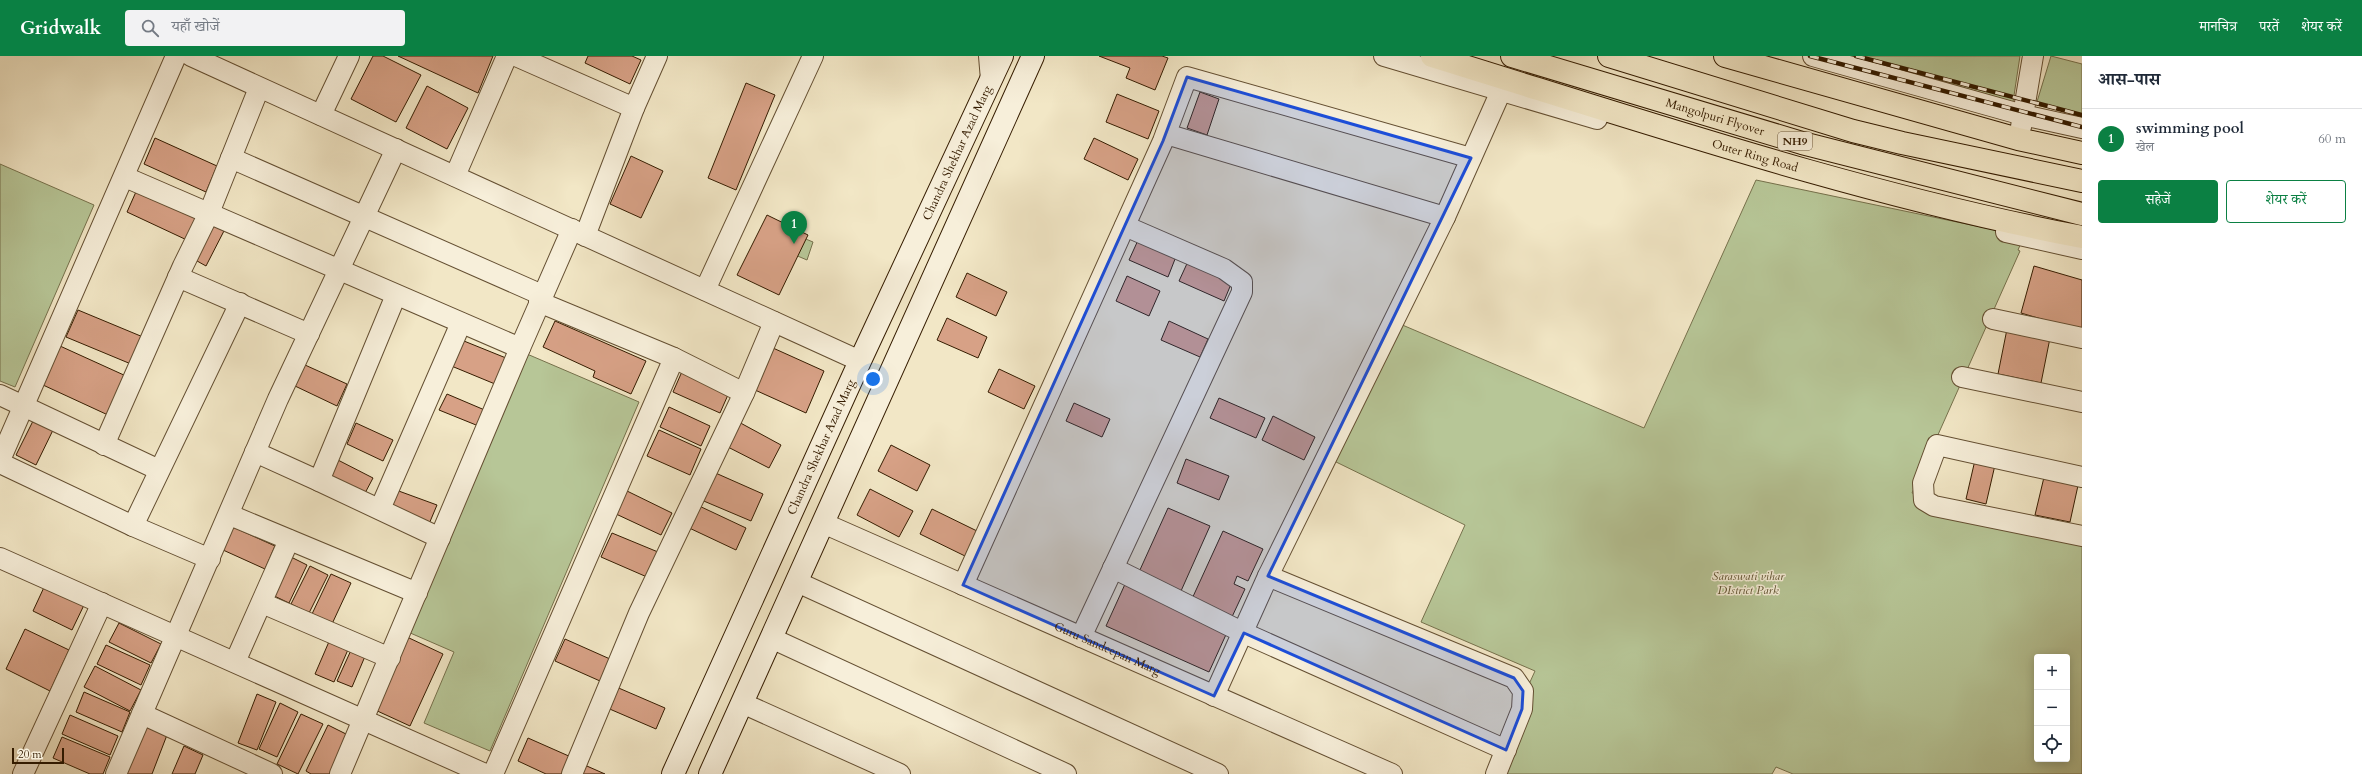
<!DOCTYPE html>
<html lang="hi">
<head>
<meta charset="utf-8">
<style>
  body { margin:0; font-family:Cardo,"Noto Serif Devanagari",serif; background:#f2f2f3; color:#1f2937 }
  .controls { position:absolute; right:12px; bottom:12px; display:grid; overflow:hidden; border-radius:4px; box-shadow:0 2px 10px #0003 }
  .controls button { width:36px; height:36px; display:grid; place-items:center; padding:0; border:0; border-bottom:1px solid #e0e1e3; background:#fff; color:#1f2937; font:20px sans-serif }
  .scale { position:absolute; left:12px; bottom:10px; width:52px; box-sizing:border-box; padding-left:4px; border:2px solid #351c00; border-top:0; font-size:11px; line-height:14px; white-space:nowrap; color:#351c00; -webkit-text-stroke:3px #f7efda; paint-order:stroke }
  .you { position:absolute; left:873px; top:323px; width:14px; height:14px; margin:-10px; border:3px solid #fff; border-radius:50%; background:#1a73e8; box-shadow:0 0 0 6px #1a73e833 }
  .badge { display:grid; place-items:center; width:26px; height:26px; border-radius:50%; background:#0b8043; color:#fff; font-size:13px; font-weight:700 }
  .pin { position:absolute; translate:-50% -33px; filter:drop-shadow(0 1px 2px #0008) }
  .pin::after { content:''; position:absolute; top:21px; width:14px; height:12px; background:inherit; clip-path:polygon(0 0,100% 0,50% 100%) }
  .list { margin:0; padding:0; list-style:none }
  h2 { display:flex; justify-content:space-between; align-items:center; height:52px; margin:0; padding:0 16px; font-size:17px }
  h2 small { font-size:13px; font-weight:400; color:#747a83 }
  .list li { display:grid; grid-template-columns:26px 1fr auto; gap:12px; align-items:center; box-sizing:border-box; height:60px; padding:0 16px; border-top:1px solid #e0e1e3 }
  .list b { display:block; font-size:15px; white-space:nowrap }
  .list p { margin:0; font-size:13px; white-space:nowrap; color:#747a83 }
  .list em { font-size:13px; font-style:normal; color:#747a83 }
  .actions { display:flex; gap:8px; padding:12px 16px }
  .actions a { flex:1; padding:9px 0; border:1px solid #0b8043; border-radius:4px; text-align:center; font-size:14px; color:#0b8043 }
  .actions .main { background:#0b8043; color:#fff }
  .icon { flex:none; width:22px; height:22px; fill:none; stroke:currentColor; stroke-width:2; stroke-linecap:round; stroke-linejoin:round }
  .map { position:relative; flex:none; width:2082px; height:718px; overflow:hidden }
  header { display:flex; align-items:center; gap:24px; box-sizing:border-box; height:56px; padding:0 20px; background:#0b8043; color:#fff }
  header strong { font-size:19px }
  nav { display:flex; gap:22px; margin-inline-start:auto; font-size:14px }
  .search { width:280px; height:36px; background:#f2f2f3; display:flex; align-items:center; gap:10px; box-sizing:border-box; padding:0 14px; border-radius:4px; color:#747a83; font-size:15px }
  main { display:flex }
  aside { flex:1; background:#fff }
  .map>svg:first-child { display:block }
  .green { fill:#b7c697; stroke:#76714c; fill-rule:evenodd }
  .building { fill:#d7a186; stroke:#351c00 }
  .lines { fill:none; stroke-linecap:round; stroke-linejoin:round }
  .street-casing { stroke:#644f32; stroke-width:22 }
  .secondary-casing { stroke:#351c00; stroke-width:24 }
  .primary-casing { stroke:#351c00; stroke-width:24 }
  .highway-casing { stroke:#351c00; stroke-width:24 }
  .street { stroke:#f7efda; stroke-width:20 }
  .secondary { stroke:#f7efda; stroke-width:22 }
  .primary { stroke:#f2e7c6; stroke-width:22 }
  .highway { stroke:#f2e7c6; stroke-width:22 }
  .rail-casing { stroke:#351c00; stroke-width:4.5 }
  .rail { stroke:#f7efda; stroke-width:3; stroke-dasharray:9; stroke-linecap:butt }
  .marked { fill:#1d4ed8; fill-opacity:0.2; stroke:#1d4ed8; stroke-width:3; stroke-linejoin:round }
  .labels { text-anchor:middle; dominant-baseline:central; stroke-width:3; stroke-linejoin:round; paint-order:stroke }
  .shield { fill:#f7efda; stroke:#6f5b41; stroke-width:1 }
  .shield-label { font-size:11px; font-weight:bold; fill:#351c00 }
  .street-label { font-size:12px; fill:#351c00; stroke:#f7efda }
  .park-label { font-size:12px; font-style:italic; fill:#5c4f2d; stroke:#f7efda }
</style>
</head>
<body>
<header>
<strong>Gridwalk</strong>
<div class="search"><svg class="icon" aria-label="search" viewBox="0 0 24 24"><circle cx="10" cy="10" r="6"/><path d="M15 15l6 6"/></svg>यहाँ खोजें</div>
<nav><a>मानचित्र</a><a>परतें</a><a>शेयर करें</a></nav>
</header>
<main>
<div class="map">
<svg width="2082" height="718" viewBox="0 0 2082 718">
  <rect width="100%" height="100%" fill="#f2e7c6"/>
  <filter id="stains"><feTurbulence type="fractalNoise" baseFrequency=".005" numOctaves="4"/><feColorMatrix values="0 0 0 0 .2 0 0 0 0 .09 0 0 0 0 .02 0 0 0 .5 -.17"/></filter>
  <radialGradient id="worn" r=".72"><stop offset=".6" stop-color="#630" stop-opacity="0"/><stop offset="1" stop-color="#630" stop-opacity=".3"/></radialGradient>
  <path class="green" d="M1856 0H2020L2013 46Z
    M2051 0 2082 8V59L2036 49Z
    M0 108 94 149 15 331 0 325Z
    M1756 124 2024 180 2018 194 2020 195 1912 437 2082 481V718H1793L1776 711 1772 718H1488L1535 615 1421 566 1465 469 1332 404 1393 265 1644 372ZM2037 601H2067V703H2037Z
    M784 174 813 186 807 204 774 190Z
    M527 298 639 346 490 695 424 667 454 596 408 576Z"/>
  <path class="building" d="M373 0H383L421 19 396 66 351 43Z
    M398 0H493L478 37Z
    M588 0H632L641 4 630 28 585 7Z
    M1099 0H1162L1168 2 1155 34 1126 22 1130 12Z
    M746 27 775 39 736 134 708 122Z
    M427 30 468 52 447 93 406 72Z
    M1200 36 1219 43 1207 79 1187 72Z
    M1117 38 1159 55 1148 83 1106 66Z
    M155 82 217 110 206 136 144 108Z
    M1094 82 1138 103 1128 124 1084 103Z
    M631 100 663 115 641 162 610 148Z
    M139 129 201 158 189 185 127 156Z
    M767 159 808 179 779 239 737 219Z
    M210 163 226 171 206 210 190 201Z
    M1139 182 1177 198 1168 221 1129 204Z
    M1190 201 1234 221 1224 245 1179 225Z
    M2034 210 2082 224V275L2021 257Z
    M967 217 1007 236 996 260 956 241Z
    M1127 220 1160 235 1149 260 1116 245Z
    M78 254 143 281 131 308 66 281Z
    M947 262 987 281 978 302 937 284Z
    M555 265 646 305 631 338 593 321 595 315 543 291Z
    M1169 265 1208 283 1200 301 1161 284Z
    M2007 273 2050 282 2041 327 1998 318Z
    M459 283 506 302 495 328 449 309Z
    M60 290 126 320 108 359 43 329Z
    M773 292 824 315 806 357 755 334Z
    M305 309 347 328 337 350 295 330Z
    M684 311 731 332 720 357 673 336Z
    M999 313 1035 330 1024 353 988 336Z
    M447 338 487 355 481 371 439 354Z
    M1219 342 1265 362 1256 382 1210 362Z
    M1074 347 1110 363 1102 381 1066 365Z
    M669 351 710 370 701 390 660 371Z
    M1273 360 1315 381 1304 404 1262 384Z
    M34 363 54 372 36 409 16 399Z
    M735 364 781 389 769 412 722 388Z
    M356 367 393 384 383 405 347 388Z
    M659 374 701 393 690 419 647 400Z
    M891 389 930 409 917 435 878 415Z
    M334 402 373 422 364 439 325 419Z
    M1186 403 1229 420 1219 444 1177 427Z
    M1975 404 1995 409 1986 448 1966 443Z
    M711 415 763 438 751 465 699 443Z
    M2045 417 2079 425 2070 466 2035 459Z
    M870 433 913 455 899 481 857 459Z
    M396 434 437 449 429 468 389 453Z
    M627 435 672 457 661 479 616 458Z
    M695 448 746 472 736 494 685 470Z
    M1168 452 1210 470 1181 535 1139 516Z
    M932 453 977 475 965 500 920 478Z
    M233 471 275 490 265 513 223 494Z
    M1223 475 1263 493 1248 525 1237 520 1234 528 1245 533 1231 563 1191 545Z
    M612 477 658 496 647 521 601 501Z
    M287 499 307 509 289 547 268 537Z
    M310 510 328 519 309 557 291 548Z
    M331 518 351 527 332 568 312 558Z
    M1126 526 1229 572 1209 616 1106 570Z
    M46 527 85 547 72 574 33 555Z
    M119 567 161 588 151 607 109 586Z
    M25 573 69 594 50 635 6 613Z
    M331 581 350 589 334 626 315 618Z
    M407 581 443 598 410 670 373 653Z
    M565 583 610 603 600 625 555 605Z
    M106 589 150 609 141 629 97 608Z
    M352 592 366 598 352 631 337 625Z
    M95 610 141 634 130 655 84 631Z
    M614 630 665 652 656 673 605 651Z
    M84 636 130 656 122 676 76 656Z
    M257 638 276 646 257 694 238 687Z
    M280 647 298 656 277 701 259 693Z
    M301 658 323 668 298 718 277 708Z
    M70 659 118 680 110 699 62 678Z
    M328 669 350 680 332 718H311L306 715Z
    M144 670 167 679 152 718H125Z
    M62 681 110 701 103 718H90L53 702Z
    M528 682 571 701 563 718H546L518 705Z
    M184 690 203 699 195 718H172Z
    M580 707 605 718H575Z"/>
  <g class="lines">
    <g class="street-casing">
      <g id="street">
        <path d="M191 0 860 305"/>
        <path d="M516 0 634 52 657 0"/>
        <path d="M989 0 991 24"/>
        <path d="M1384 0 1597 63"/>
        <path d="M1813 0 2023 59 2082 72"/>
        <path d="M321 59 349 0"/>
        <path d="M2021 71 2033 0"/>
        <path d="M1166 78 1445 161"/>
        <path d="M231 102 542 239"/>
        <path d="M455 120 507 0"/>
        <path d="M125 121 520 292"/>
        <path d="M2006 176 2082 193"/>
        <path d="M585 180 634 52"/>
        <path d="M178 221 309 278"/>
        <path d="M705 234 813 0"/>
        <path d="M1993 263 2082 282"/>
        <path d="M1962 321 2082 346"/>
        <path d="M744 337 774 266"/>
        <path d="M0 339 159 414"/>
        <path d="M104 389 183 210 209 157 259 32"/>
        <path d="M255 396 319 425 396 239"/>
        <path d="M0 404 176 0"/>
        <path d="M0 407 133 470 210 503"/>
        <path d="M2082 421 1937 389 1923 427 1924 444 1934 450 2082 480"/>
        <path d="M319 425 440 482"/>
        <path d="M380 453 461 267"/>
        <path d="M230 459 417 537"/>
        <path id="s1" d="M823 467 1392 718"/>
        <path d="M133 470 240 247"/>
        <path d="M0 502 485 718"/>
        <path d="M1113 512 1244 577 1506 694"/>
        <path d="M1268 520 1514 622 1523 635 1522 653 1496 718"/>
        <path d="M797 526 1218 718"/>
        <path d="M963 529 1163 85 1187 21 1471 102"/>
        <path d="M262 547 390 602"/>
        <path d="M1081 581 1242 236V226L1224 213 1125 170"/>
        <path d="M771 582 1066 718"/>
        <path d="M235 606 289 484"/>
        <path d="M1214 640 1268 520 1445 161 1501 35"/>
        <path d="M742 647 900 718"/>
        <path d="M142 658 272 718"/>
        <path d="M23 718 102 547"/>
        <path d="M116 718 278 343 396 93"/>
        <path d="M340 718 520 292 572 173"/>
        <path d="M493 718 674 302 539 246"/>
        <path d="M572 718 639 557 744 337 674 302"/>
      </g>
    </g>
    <g class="secondary-casing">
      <g id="secondary">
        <path id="s2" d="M673 718 860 305 1002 0"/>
        <path d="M710 718 1033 0"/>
      </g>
    </g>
    <g class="primary-casing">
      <g id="primary">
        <path id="s3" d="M1432 0C1646 66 1862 139 2082 181"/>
        <path d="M1725 0 2018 83 2082 97"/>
      </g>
    </g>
    <g class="highway-casing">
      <g id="highway">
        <path id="s4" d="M1512 0 1802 87 2082 158"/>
        <path d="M1609 0 1853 75 1902 87 2082 125"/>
      </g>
    </g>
    <use href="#street" class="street"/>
    <use href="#secondary" class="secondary"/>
    <use href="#primary" class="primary"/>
    <use href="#highway" class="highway"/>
    <g class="rail-casing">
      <path id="rail" d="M1810 0 2082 71
        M1856 0 2082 59"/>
    </g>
    <use href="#rail" class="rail"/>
  </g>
  <path class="marked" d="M1187 21 1471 102 1268 520 1514 622 1523 635 1522 653 1506 694 1244 577 1214 640 963 529 1163 85Z"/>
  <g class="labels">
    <rect class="shield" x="1778" y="76" width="34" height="18" rx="3"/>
    <g class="shield-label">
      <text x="1795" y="85">NH9</text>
    </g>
    <g class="street-label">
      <text stroke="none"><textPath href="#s4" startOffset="212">Mangolpuri Flyover</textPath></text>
      <text stroke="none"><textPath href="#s2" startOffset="683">Chandra Shekhar Azad Marg</textPath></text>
      <text stroke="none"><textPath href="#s3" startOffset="338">Outer Ring Road</textPath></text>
      <text stroke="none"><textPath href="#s2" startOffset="359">Chandra Shekhar Azad Marg</textPath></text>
      <text stroke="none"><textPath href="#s1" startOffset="311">Guru Sandeepan Marg</textPath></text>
    </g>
    <g class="park-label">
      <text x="1748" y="520">Saraswati vihar<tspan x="1748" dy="14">DIstrict Park</tspan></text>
    </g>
  </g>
  <rect width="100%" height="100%" filter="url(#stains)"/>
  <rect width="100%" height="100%" fill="url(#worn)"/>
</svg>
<div class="controls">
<button>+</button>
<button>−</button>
<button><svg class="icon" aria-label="locate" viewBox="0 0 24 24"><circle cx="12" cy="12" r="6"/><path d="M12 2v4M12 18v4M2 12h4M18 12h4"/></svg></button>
</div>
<div class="scale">20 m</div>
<div class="you"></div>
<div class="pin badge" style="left:794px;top:188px">1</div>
</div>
<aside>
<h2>आस-पास<small></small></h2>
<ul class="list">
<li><span class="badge">1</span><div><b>swimming pool</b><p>खेल</p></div><em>60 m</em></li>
</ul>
<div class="actions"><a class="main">सहेजें</a><a>शेयर करें</a></div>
</aside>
</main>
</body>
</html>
